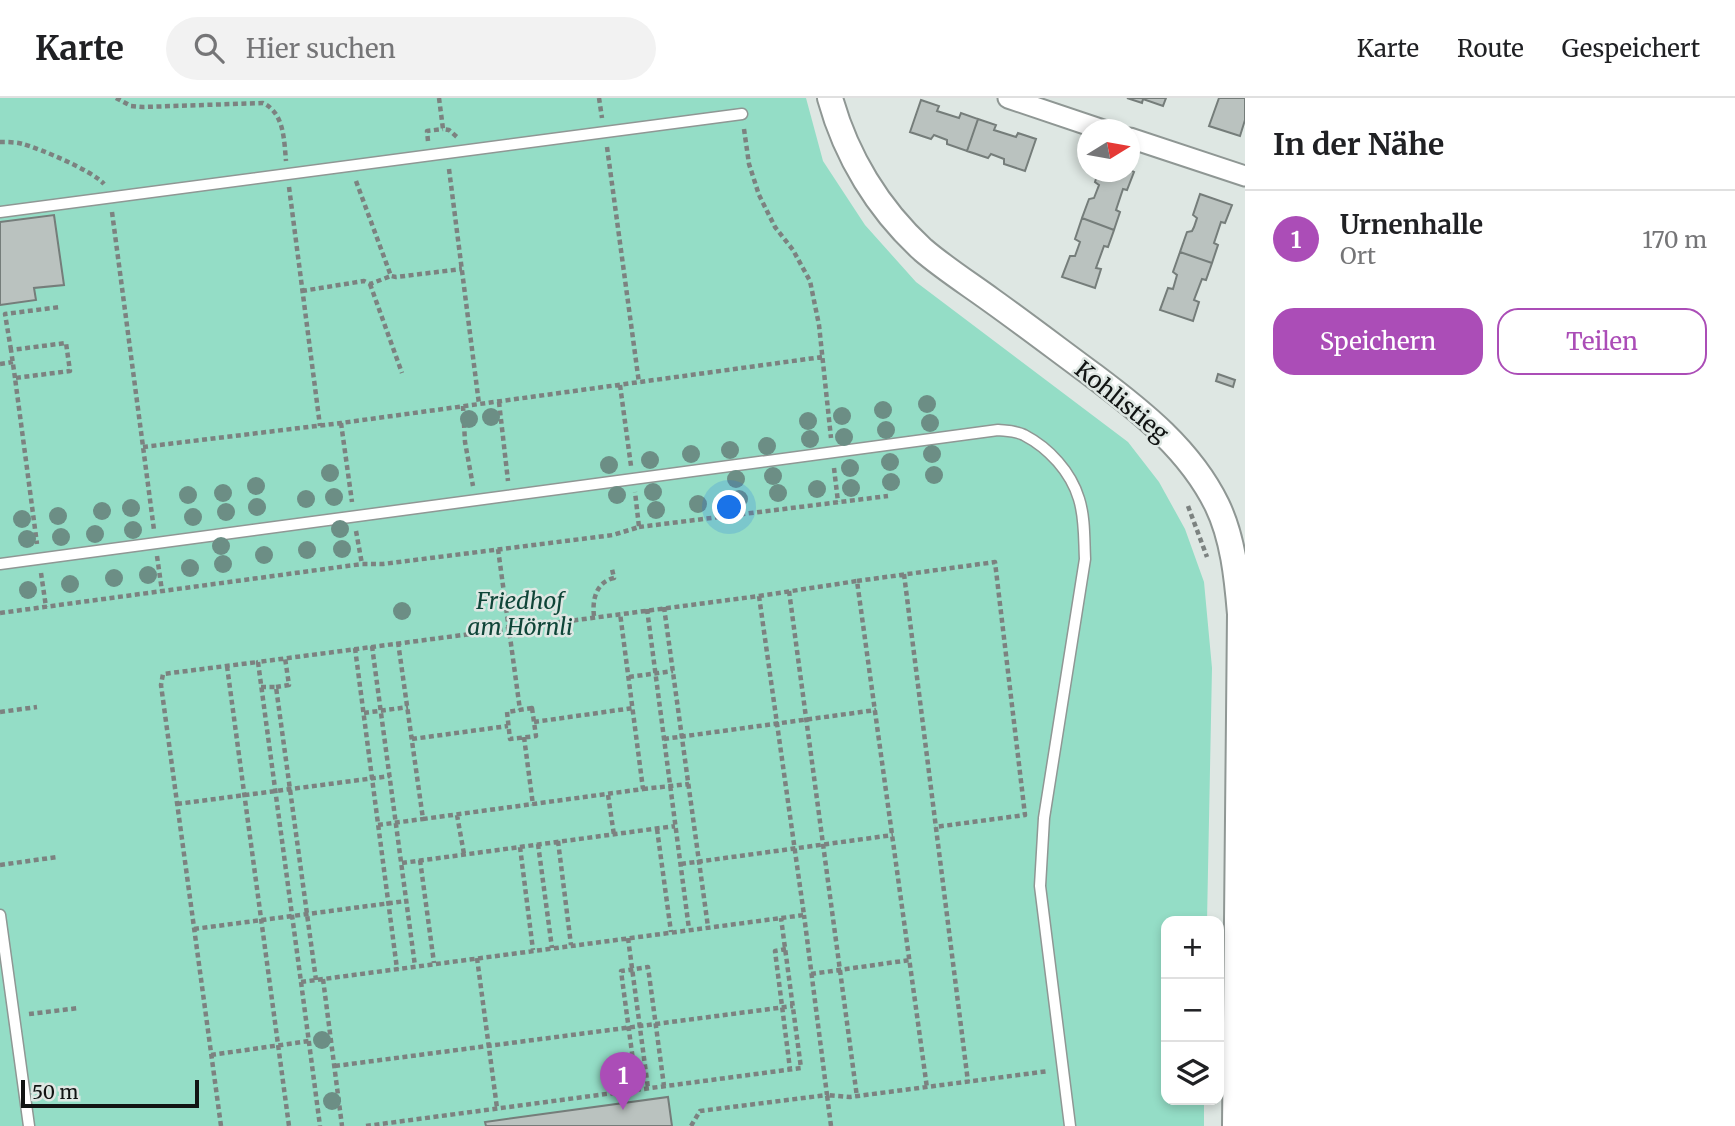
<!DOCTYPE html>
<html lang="de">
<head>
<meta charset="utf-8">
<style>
  body { margin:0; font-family:Merriweather,serif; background:#f2f2f2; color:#202124 }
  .controls { position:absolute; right:21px; bottom:21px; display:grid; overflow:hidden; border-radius:14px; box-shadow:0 4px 10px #0003 }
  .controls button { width:63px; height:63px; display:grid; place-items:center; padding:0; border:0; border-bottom:2px solid #e0e0e0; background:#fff; color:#202124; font:35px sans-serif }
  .compass { position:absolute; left:1077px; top:21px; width:63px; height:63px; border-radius:50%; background:#fff; box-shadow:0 4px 10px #0003; rotate:79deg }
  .scale { position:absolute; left:21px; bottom:18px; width:178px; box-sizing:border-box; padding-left:7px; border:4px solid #111413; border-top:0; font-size:19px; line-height:24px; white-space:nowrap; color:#111413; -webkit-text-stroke:5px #dee7e3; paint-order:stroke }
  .you { position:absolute; left:730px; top:410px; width:24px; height:24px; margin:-18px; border:5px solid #fff; border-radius:50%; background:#1a73e8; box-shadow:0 0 0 10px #1a73e833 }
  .badge { display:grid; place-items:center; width:46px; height:46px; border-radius:50%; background:#ab4db7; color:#fff; font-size:23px; font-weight:700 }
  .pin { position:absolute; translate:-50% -58px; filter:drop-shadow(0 2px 4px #0008) }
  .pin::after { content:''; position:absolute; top:37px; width:24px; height:21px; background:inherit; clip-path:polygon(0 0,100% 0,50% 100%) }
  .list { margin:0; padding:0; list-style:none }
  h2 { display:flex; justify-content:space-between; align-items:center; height:91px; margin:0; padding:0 28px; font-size:30px }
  h2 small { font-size:23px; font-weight:400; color:#757577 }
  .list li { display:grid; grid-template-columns:46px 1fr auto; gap:21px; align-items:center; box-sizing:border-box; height:98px; padding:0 28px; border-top:2px solid #e0e0e0 }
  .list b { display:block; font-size:26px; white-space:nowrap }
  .list p { margin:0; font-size:23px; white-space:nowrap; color:#757577 }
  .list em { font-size:23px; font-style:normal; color:#757577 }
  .actions { display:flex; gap:14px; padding:21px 28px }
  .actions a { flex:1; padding:16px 0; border:2px solid #ab4db7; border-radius:21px; text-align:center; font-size:24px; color:#ab4db7 }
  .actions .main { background:#ab4db7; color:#fff }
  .icon { flex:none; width:38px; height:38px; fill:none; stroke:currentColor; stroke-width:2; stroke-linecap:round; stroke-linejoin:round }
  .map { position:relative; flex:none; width:1245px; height:1028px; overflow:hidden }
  header { display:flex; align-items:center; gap:42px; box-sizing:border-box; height:98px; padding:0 35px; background:#fff; border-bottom:2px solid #e0e0e0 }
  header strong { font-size:33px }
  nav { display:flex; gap:38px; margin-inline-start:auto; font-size:24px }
  .search { width:490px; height:63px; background:#f2f2f2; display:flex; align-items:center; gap:18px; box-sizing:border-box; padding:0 24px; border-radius:38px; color:#757577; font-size:26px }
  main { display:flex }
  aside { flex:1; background:#fff }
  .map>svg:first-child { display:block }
  .green { fill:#94ddc6 }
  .building { fill:#bac2bf; stroke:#757d7a; stroke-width:2 }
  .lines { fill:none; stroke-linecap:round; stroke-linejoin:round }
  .service-casing { stroke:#8f9794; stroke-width:13 }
  .minor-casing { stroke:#8f9794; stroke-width:23 }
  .tertiary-casing { stroke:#8f9794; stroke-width:28 }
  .path { stroke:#7c8280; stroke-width:4.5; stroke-dasharray:5 3.5; stroke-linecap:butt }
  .service { stroke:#fff; stroke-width:10 }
  .minor { stroke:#fff; stroke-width:19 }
  .tertiary { stroke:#fff; stroke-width:24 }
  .tree { fill:#6c8e85 }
  .labels { text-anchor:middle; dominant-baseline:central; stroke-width:5; stroke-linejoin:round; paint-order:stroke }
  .street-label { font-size:23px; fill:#111413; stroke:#dee7e3 }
  .park-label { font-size:23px; font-style:italic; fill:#0f4538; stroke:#dee7e3 }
</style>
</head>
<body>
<header>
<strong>Karte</strong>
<div class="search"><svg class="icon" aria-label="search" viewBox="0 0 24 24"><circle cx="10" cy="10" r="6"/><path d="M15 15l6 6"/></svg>Hier suchen</div>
<nav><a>Karte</a><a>Route</a><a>Gespeichert</a></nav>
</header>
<main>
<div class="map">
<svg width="1245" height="1028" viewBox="0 0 1245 1028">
  <rect width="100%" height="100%" fill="#dee7e3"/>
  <path class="green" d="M0 0H806L823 63 865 127 916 184 1128 344 1159 384 1185 431 1204 484 1212 570 1207 823H1166V1002H1204V1028H0Z"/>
  <path class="building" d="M1127 0H1166L1163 8 1143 1 1142 5Z
    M1219 0H1245V22L1240 38 1209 28Z
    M921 2 939 8 937 13 959 20 961 15 978 21 967 53 947 46V42L934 37 931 41 910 34Z
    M978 21 996 27 994 32 1016 39 1018 35 1036 41 1025 73 1004 66V61L991 56 988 60 967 53Z
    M1130 72 1134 74 1127 92 1123 91 1116 112 1120 114 1114 132 1082 120 1089 101 1094 100 1099 87 1095 84 1098 74Z
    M1200 96 1232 107 1225 125 1221 124 1214 145 1218 147 1212 165 1180 154 1187 134 1192 133 1194 129 1197 120 1193 117Z
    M54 117 64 187 34 190 36 202 0 207V124Z
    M1082 120 1114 132 1108 149 1104 148 1096 170 1101 171 1095 190 1062 179 1070 158H1075L1080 144 1075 141Z
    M1180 154 1212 165 1206 182 1202 181 1194 202 1199 204 1193 223 1160 212 1168 190 1173 191 1177 177 1173 174Z
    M1218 276 1235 282 1233 289 1216 283Z
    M668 999 672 1028H486L485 1024Z"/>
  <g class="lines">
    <g class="service-casing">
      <path id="service" d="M0 114 742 16
        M0 466 998 332C1006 333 1017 333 1024 337 1049 350 1071 374 1079 401 1085 420 1084 441 1085 461L1044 720 1040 788 1070 1028
        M0 817 29 1028"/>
    </g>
    <g class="minor-casing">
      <path id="minor" d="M1008 0 1103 32
        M1130 40 1245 78"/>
    </g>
    <g class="tertiary-casing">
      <path id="tertiary" d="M830 0C846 58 878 111 923 152 944 170 969 186 991 202 1026 227 1060 253 1094 278 1142 314 1190 352 1217 407 1233 440 1237 480 1240 516L1235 1028"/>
    </g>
    <path class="path" d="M116 0 131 8 143 9 263 5C284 15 284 41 286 63
      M439 0 443 31 449 32 457 39
      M599 0 602 20
      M744 31 749 66 759 97 775 129 793 152 810 183 819 227 831 340
      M428 43 427 33 443 31
      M0 44C7 44 16 44 23 46 41 51 93 73 104 86
      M607 49 639 285
      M449 71 479 306
      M356 83 391 178 396 179 462 171
      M289 89 320 328
      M112 114 154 432
      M370 186 402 275
      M302 193 364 183 370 186 391 178
      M11 252 5 216 60 209
      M0 266 13 264
      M15 280 11 252 66 245 70 273 15 280 37 446
      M620 287 631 368
      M499 304 508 383
      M463 308 465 344 473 388
      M341 325 352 404
      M143 349 341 325 822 259
      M834 370 838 404
      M1188 408 1207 459
      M639 429 888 398
      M356 433 362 466H383L613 437 639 429 635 394
      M498 451 520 612
      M157 458 162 493
      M41 475 46 509
      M904 476 968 984
      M857 483 995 464 1025 717 935 729
      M789 493 857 999
      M759 498 804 817 301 884 258 564Z
      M759 498 857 483 927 990
      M664 509 708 829
      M647 511 689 831
      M0 515 362 466
      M594 518C592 502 596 484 614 480L612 471
      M398 544 423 721 643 691 620 515
      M372 548 415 868
      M355 550 397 871
      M227 568 289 1028
      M629 579 673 573
      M261 589H276L316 882
      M276 589 289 587 285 560
      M532 610 536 638 510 641 507 614Z
      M0 614 37 609
      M364 615 408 609
      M534 624 633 610
      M524 639 533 707
      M412 641 508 628
      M664 641 876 612
      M643 691 689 686
      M608 697 614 737
      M177 706 390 678
      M457 717 464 756
      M378 727 423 721
      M657 731 671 834
      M558 743 571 847
      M538 746 552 850
      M520 749 533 852
      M420 762 434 865
      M402 765 675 728
      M681 766 893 737
      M0 767 57 759
      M194 831 406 803
      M628 840 648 990
      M786 851 775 853 790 971
      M477 860 497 1010
      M811 876 910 862
      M323 881 342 1028
      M301 884 320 1028
      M29 916 79 910
      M211 957 309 943
      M335 968 793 908
      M637 992 621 873 648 869 664 988
      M221 1028 161 587 163 576 258 564
      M366 1028 801 970 781 820
      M691 1028 700 1013 827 997 804 817
      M831 1028 827 997 850 999 1049 973"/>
    <use href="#service" class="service"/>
    <use href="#minor" class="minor"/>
    <use href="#tertiary" class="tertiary"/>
  </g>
  <g class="tree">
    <circle cx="927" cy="306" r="9"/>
    <circle cx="883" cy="312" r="9"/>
    <circle cx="842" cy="318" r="9"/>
    <circle cx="491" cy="319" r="9"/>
    <circle cx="469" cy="321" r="9"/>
    <circle cx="808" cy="323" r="9"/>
    <circle cx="930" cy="325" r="9"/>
    <circle cx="886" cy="332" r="9"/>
    <circle cx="844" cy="339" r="9"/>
    <circle cx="810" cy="341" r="9"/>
    <circle cx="767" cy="348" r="9"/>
    <circle cx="730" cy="352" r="9"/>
    <circle cx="691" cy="356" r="9"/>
    <circle cx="932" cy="356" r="9"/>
    <circle cx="650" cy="362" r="9"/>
    <circle cx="890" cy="364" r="9"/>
    <circle cx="609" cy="367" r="9"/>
    <circle cx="850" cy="370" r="9"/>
    <circle cx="330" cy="375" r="9"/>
    <circle cx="934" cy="377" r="9"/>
    <circle cx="773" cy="378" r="9"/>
    <circle cx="736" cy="381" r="9"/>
    <circle cx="891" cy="384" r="9"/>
    <circle cx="256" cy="388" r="9"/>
    <circle cx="851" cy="390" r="9"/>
    <circle cx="817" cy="391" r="9"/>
    <circle cx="653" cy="394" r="9"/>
    <circle cx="223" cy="395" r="9"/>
    <circle cx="778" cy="395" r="9"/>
    <circle cx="188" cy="397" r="9"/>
    <circle cx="617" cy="397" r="9"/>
    <circle cx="334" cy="399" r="9"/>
    <circle cx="306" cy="401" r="9"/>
    <circle cx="739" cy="401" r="9"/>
    <circle cx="698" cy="406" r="9"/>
    <circle cx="257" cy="409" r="9"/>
    <circle cx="131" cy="410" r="9"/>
    <circle cx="656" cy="412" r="9"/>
    <circle cx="102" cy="413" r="9"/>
    <circle cx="226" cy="414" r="9"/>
    <circle cx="58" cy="418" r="9"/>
    <circle cx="193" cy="419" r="9"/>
    <circle cx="22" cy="421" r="9"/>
    <circle cx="340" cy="431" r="9"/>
    <circle cx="133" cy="432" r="9"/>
    <circle cx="95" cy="436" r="9"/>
    <circle cx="61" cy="439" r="9"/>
    <circle cx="27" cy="441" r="9"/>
    <circle cx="221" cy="448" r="9"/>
    <circle cx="342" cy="451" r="9"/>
    <circle cx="307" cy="452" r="9"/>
    <circle cx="264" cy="457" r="9"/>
    <circle cx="223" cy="466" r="9"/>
    <circle cx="190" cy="470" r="9"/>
    <circle cx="148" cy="477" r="9"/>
    <circle cx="114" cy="480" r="9"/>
    <circle cx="70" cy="486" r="9"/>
    <circle cx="28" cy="492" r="9"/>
    <circle cx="402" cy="513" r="9"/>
    <circle cx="322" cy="942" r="9"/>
    <circle cx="332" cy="1003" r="9"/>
  </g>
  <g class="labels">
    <g class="street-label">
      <text transform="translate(1122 303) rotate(39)">Kohlistieg</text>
    </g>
    <g class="park-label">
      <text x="520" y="502">Friedhof<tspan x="520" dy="26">am Hörnli</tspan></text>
    </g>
  </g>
</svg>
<div class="controls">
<button>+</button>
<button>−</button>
<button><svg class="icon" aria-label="layers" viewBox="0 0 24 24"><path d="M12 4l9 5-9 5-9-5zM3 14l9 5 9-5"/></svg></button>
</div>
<svg class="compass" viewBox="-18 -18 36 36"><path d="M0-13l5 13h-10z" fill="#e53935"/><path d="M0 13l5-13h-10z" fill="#757577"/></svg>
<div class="scale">50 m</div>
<div class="you"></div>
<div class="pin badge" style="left:623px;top:1012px">1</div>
</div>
<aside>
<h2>In der Nähe<small></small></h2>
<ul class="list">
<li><span class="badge">1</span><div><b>Urnenhalle</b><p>Ort</p></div><em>170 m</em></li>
</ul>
<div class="actions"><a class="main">Speichern</a><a>Teilen</a></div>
</aside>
</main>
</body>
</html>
